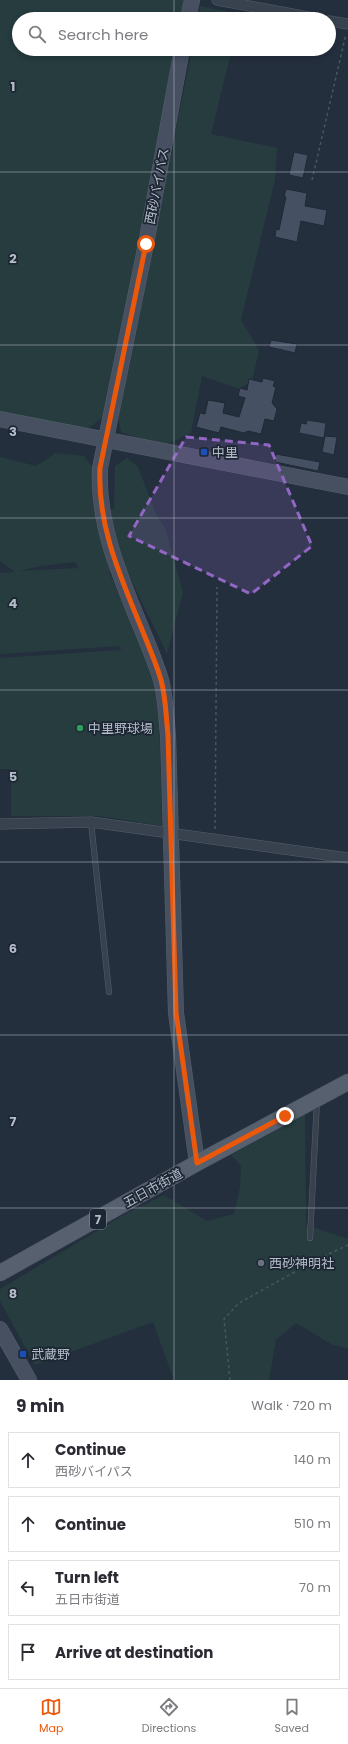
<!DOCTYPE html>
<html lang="en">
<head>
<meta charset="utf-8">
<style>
  body { margin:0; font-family:Poppins,"Noto Sans JP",sans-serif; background:#f2f2f3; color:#2b2b33 }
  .stop { position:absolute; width:12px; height:12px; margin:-9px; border:3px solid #ea580c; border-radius:50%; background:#fff }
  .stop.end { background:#ea580c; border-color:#fff; box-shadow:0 1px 4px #0008 }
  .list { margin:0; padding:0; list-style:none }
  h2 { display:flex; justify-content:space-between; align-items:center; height:52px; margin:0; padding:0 16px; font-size:17px }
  h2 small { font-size:13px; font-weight:400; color:#7c7c81 }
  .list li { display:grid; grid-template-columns:26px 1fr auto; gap:12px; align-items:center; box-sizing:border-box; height:56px; margin:0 8px 8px; padding:0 8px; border:1px solid #e1e1e2; border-radius:0px }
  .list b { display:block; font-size:15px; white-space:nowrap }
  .list p { margin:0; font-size:13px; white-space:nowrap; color:#7c7c81 }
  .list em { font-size:13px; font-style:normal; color:#7c7c81 }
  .icon { flex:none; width:22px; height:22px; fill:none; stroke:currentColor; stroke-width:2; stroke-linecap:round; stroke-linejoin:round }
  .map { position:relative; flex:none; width:348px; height:1380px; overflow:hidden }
  .search { position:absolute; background:#fff; box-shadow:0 2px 6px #0003; left:12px; right:12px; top:12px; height:44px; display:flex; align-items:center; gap:10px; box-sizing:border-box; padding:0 14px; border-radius:22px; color:#7c7c81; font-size:15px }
  .sheet { height:308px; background:#fff }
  nav { display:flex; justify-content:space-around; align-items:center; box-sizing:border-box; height:56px; border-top:1px solid #e1e1e2; background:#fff; font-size:11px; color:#7c7c81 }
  nav a { display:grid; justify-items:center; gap:2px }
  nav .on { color:#ea580c }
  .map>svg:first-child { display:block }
  .green { fill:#263c3f; fill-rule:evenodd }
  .building { fill:#455162; stroke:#1f2835 }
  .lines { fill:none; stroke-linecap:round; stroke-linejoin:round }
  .lane-casing { stroke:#565f6c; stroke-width:6 }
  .street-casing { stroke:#565f6c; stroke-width:11 }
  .secondary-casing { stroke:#565f6c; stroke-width:16 }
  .primary-casing { stroke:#414a57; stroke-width:17 }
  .path { stroke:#44595c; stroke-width:1.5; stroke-dasharray:3 3; stroke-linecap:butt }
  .lane { stroke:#38414e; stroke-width:5 }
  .street { stroke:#38414e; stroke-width:10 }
  .secondary { stroke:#465061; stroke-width:15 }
  .primary { stroke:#56606e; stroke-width:16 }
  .route { stroke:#ea580c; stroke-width:5 }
  .marked { fill:#9266c3; fill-opacity:0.2; stroke:#9266c3; stroke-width:3; stroke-dasharray:8 5; stroke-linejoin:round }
  .grid { fill:none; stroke:#b4bcc9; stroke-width:1; stroke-opacity:0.55 }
  .transit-dot { fill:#1a4fb4; stroke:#1d2633; stroke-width:1.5 }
  .leisure-dot { fill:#2e9e5b; stroke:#1d2633; stroke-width:1.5 }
  .worship-dot { fill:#6b7280; stroke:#1d2633; stroke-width:1.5 }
  .labels { text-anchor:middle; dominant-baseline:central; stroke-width:3.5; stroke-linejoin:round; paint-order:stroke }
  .shield { fill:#1d2633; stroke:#878f9c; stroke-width:1 }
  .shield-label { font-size:12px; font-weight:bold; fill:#b4bcc9 }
  .street-label { font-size:13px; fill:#b4bcc9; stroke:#1d2633 }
  .poi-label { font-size:13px; fill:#b4bcc9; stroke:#1d2633; text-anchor:start }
  .grid-label { font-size:13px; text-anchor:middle; font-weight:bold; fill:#b4bcc9; stroke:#1d2633; stroke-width:3.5; stroke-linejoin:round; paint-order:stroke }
</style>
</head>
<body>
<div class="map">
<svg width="348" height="1380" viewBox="0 0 348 1380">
  <rect width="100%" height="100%" fill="#242f3e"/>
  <path class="green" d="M0 0H187L183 19H19V49H177L105 416 87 429 0 413Z
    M200 6 240 14 239 19H198Z
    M192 49H232L211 134 277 148 275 180 241 320 259 350 252 381 239 389 202 376 191 433 161 447 121 432 118 416Z
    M56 453 84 456 93 468 97 511 114 509 115 466 127 458 138 467 156 514 165 528 183 592 167 654 125 567 109 572 156 676 159 714 162 826 100 816H11V769H0V658L121 650 120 646 0 654V573L15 572 0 561V457L36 466ZM75 562 79 568 19 571 41 566Z
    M305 1114 306 1225 348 1239V1348L333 1345 296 1323 276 1340 269 1380H174L153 1322 35 1365 0 1301V1289L127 1213 164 1195 207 1221 234 1214 240 1187 241 1166 231 1155Z"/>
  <path class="building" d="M294 152 308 155 303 178 289 175Z
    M286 189 307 193 305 206 327 210 324 226 301 221 297 242 275 237 276 229 279 230 286 197H284Z
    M271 340 297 344 295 353 269 347Z
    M263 378 275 381 273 386 276 387 272 403 277 409 274 421 265 419 261 434 248 431 244 433 221 427 219 433 196 427 200 413 205 414 208 400 225 403 223 413 239 417 245 398 238 396 240 388 247 390 249 379 262 382Z
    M307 420 326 423 324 438 299 433 301 423 306 424Z
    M325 436 337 437 334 455 322 452Z
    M276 454 320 462 318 471 275 462Z"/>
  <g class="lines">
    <g class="lane-casing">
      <path id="lane" d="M91 822 109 992
        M310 1238 317 1101"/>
    </g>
    <g class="street-casing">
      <path id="street" d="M217 0 319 19
        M329 21 348 24
        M0 824 91 822 348 858"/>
    </g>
    <g class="secondary-casing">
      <path id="secondary" d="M188 19 192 0
        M182 49 146 244 100 468C97 528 123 583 145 637 151 652 157 666 161 680 166 698 166 717 168 735L176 1013 197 1163
        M0 419 348 487
        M0 1329 29 1380"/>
    </g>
    <g class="primary-casing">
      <path id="primary" d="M0 1273 197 1163 348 1082"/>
    </g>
    <path class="path" d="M312 180 346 34
      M215 829 217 587
      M230 1380 224 1319 239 1303 320 1258 348 1245"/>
    <use href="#lane" class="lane"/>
    <use href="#street" class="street"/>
    <use href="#secondary" class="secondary"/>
    <use href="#primary" class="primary"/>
  </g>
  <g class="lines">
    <path class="route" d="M146 244 100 468C97 529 123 582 145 637 151 652 157 666 161 680 166 698 166 717 168 735L176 1013 197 1163 285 1116"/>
  </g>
  <path class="marked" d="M186 437 269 445 312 546 251 594 129 536Z"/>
  <path class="grid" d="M174 0V19M174 49V1380M0 172H348M0 345H348M0 518H348M0 690H348M0 862H348M0 1035H348M0 1208H348"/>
  <g class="transit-dot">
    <rect x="200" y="448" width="8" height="8" rx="2"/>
    <rect x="19" y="1350" width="8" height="8" rx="2"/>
  </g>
  <circle class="leisure-dot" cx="80" cy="728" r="4"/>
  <circle class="worship-dot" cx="261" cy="1263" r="4"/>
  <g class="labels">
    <rect class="shield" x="90" y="1209" width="16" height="20" rx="3"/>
    <g class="shield-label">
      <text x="98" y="1219">7</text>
    </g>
    <g class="street-label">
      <text transform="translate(157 186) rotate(-79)">西砂バイパス</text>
      <text transform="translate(153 1188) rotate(-29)">五日市街道</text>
    </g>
    <g class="poi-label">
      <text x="212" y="452">中里</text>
      <text x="88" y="728">中里野球場</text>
      <text x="269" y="1263">西砂神明社</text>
      <text x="31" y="1354">武蔵野</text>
    </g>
  </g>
  <g class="grid-label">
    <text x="13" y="91">1</text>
    <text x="13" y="263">2</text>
    <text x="13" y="436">3</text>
    <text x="13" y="608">4</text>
    <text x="13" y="781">5</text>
    <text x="13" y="953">6</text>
    <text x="13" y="1126">7</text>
    <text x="13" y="1298">8</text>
  </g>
</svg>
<div class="stop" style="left:146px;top:244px"></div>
<div class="stop end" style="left:285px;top:1116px"></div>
<div class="search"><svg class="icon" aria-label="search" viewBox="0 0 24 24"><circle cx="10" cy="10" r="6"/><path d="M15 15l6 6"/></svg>Search here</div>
</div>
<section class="sheet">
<h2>9 min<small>Walk · 720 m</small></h2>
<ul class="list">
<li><svg class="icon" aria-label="ahead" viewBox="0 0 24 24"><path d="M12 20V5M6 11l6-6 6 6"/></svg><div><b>Continue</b><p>西砂バイパス</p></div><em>140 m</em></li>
<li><svg class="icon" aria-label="ahead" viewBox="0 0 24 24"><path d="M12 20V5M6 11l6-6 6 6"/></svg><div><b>Continue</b></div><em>510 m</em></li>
<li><svg class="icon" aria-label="left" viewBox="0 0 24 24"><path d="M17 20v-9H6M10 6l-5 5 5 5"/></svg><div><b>Turn left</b><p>五日市街道</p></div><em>70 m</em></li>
<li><svg class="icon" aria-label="arrive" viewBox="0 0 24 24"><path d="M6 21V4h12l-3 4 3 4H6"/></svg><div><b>Arrive at destination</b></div></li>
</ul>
</section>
<nav>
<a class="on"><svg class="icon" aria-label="map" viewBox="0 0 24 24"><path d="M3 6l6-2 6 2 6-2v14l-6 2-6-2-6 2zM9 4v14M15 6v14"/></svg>Map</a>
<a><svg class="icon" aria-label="directions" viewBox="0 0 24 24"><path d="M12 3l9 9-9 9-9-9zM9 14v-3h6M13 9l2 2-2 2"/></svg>Directions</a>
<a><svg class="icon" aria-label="saved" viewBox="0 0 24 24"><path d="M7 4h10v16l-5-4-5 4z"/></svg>Saved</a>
</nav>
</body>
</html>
